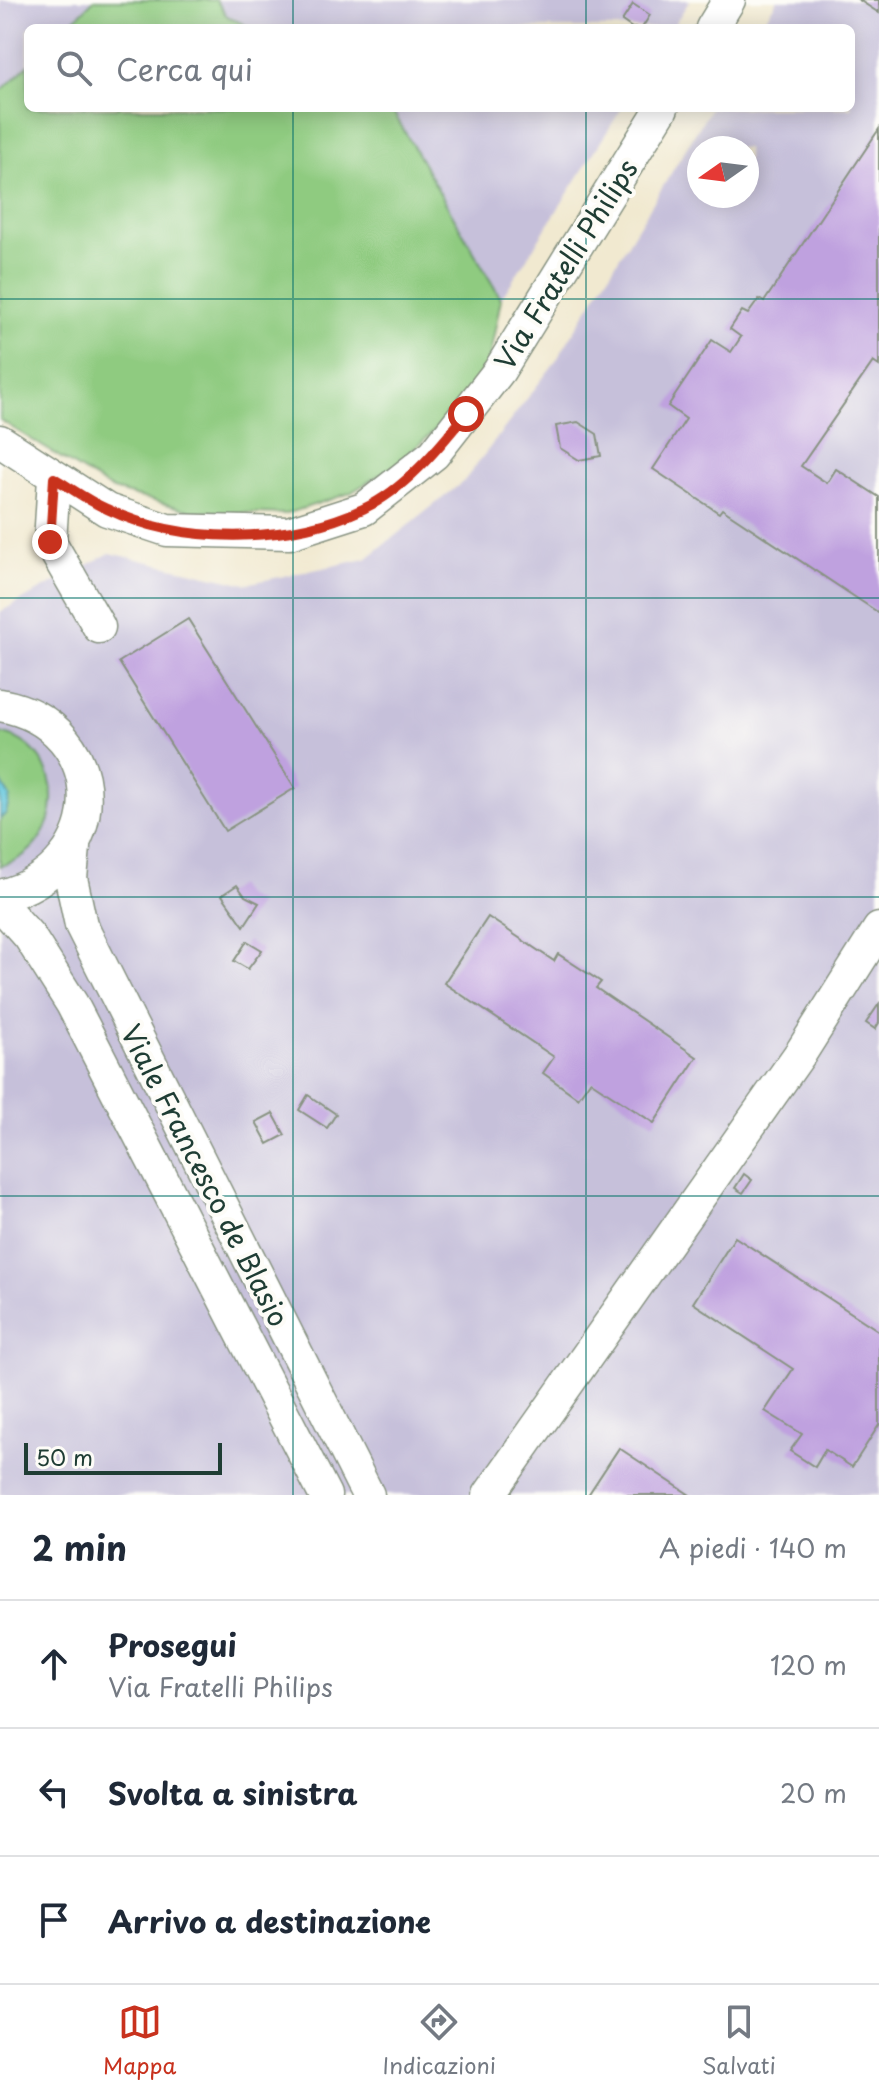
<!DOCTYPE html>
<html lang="it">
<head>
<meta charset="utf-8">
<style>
  body { margin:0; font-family:"Playpen Sans",sans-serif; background:#f2f2f3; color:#1f2937 }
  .compass { position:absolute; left:687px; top:136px; width:72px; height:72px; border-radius:50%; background:#fff; box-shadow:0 4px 20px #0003; rotate:256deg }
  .scale { position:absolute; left:24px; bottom:20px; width:198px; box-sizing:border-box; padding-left:8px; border:4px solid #1f3d34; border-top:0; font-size:22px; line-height:28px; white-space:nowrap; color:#1f3d34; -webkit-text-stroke:6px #fdfcf7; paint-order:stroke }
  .stop { position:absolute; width:24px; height:24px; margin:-18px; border:6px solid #c8321e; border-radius:50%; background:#fff }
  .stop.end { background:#c8321e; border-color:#fff; box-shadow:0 2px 8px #0008 }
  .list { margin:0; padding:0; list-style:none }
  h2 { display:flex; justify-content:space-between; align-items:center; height:104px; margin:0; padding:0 32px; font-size:34px }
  h2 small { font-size:26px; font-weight:400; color:#747a83 }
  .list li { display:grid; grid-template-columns:52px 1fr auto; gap:24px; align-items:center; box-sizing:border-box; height:128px; padding:0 32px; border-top:2px solid #e0e1e3 }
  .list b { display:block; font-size:30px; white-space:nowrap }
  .list p { margin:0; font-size:26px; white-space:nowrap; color:#747a83 }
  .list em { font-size:26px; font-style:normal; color:#747a83 }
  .icon { flex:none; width:44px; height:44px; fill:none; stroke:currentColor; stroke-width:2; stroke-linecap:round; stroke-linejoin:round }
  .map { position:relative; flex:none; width:879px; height:1495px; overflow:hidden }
  .search { position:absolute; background:#fff; box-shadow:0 4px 20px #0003; left:24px; right:24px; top:24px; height:88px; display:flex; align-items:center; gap:20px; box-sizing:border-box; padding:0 28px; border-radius:12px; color:#747a83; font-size:30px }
  .sheet { height:488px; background:#fff }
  nav { display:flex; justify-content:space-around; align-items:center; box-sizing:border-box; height:112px; border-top:2px solid #e0e1e3; background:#fff; font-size:22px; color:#747a83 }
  nav a { display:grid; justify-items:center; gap:4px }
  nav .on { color:#c8321e }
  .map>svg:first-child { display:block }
  .industrial { fill:#c6c0da; fill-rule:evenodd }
  .green { fill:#8fcb80; stroke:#57845a; stroke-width:2 }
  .water { fill:#5dc4db; stroke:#3e8088; stroke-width:2 }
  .building { fill:#bfa1df }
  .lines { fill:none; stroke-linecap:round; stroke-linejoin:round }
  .minor-casing { stroke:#889382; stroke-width:35 }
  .minor { stroke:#fff; stroke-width:32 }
  .route { stroke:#c8321e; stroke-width:10 }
  .grid { fill:none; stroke:#0f766e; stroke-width:2; stroke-opacity:0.55 }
  .labels { text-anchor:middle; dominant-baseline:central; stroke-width:8; stroke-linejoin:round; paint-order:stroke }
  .street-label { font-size:28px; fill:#1f3d34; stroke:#fdfcf7 }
</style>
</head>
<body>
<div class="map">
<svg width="879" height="1495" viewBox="0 0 879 1495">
  <rect width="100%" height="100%" fill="#fdfcf7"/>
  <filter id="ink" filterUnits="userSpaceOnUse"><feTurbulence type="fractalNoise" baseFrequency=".0125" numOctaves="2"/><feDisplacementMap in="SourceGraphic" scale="16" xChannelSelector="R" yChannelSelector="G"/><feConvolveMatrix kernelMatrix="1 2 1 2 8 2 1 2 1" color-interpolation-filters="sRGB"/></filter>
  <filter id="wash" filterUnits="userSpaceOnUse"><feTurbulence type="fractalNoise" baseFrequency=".006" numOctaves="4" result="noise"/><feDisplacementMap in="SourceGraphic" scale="32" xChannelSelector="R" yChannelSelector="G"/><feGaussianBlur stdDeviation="1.8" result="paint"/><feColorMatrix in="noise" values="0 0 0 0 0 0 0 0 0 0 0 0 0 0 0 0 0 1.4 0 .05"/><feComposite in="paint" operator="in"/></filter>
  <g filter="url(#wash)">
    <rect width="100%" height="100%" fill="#f1e9d0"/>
    <path class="industrial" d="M0 0H94L66 28H28V65L0 92Z
      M216 0H690L672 28H251L227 16Z
      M777 0H879V1495H0V612L110 553 246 584 366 559 464 481 556 361 711 108H851V28H760ZM699 148H747V196H699Z
      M391 108H622L501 299Z"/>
    <path class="green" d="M94 0H216L227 16 251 28H66Z
      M28 65V108H391L501 299 488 365 442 424 397 464 350 493 286 514 192 511 113 490 0 420V92Z
      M0 733C71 748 68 849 0 866V819L6 813 0 780Z"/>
    <path class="water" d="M0 780 10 797 6 813 0 819Z"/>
    <g id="blocks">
      <path class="building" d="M859 0H879V13Z
        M633 4 650 15 642 28H632L622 21Z
        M879 129V366L873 362 801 466 827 483 836 469 879 497V613L722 509 719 513 653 469 686 419 668 406 712 340 731 352 741 337 730 329 742 311 748 314 759 299 764 302Z
        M578 422 597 434 601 456 579 460 560 448 556 426Z
        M188 619 295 788 225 831 119 662Z
        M237 885 245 896 259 903 244 926 222 895Z
        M488 917 554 961 558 954 601 982 596 988 697 1057 654 1123 590 1081 578 1098 543 1073 554 1057 444 983Z
        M247 941 262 950 248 969 234 961Z
        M879 1004V1023L875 1029 866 1023Z
        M308 1095 336 1114 327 1128 299 1110Z
        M273 1113 285 1135 268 1144 256 1122Z
        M744 1174 752 1180 743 1193 735 1188Z
        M735 1237 879 1331V1425L852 1467 825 1450 815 1467 790 1451 802 1434 765 1411 793 1369 693 1303Z
        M619 1448 690 1495H588Z"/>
    </g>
  </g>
  <g filter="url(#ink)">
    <use href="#blocks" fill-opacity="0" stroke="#889382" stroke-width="2"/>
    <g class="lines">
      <g class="minor-casing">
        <path id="minor" d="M712 28 729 0
          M0 441 107 510 167 530 289 533 364 509 434 454 499 371 662 108
          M54 478 50 542 99 627
          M0 705C113 725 113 869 0 896
          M74 847 71 878 81 925 368 1495
          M0 904 29 936 72 1004 325 1495
          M489 1495 802 1051 879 929"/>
      </g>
      <use href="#minor" class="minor"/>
    </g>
  </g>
  <g class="lines" filter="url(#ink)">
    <path class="route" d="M50 542 54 478C71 488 88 501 107 509 182 545 288 544 363 509 404 490 438 449 466 414"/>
  </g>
  <path class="grid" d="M293 0V28M586 0V28M293 108V1495M586 108V1495M0 299H879M0 598H879M0 897H879M0 1196H879"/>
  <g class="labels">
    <g class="street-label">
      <text transform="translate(565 264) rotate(-58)">Via Fratelli Philips</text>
      <text transform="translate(206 1175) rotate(63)">Viale Francesco de Blasio</text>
    </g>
  </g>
</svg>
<svg class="compass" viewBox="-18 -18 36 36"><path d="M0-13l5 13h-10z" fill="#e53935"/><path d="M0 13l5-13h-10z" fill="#747a83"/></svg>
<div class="scale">50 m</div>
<div class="stop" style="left:466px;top:414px"></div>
<div class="stop end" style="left:50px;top:542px"></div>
<div class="search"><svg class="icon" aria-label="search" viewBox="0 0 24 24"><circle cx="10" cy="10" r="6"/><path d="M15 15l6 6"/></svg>Cerca qui</div>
</div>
<section class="sheet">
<h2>2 min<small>A piedi · 140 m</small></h2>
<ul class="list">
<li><svg class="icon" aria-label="ahead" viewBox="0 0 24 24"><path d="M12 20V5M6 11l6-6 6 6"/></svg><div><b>Prosegui</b><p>Via Fratelli Philips</p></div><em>120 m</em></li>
<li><svg class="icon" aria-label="left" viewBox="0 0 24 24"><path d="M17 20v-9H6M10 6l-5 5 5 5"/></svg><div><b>Svolta a sinistra</b></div><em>20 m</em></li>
<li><svg class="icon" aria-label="arrive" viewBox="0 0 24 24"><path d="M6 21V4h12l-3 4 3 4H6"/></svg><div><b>Arrivo a destinazione</b></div></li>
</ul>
</section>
<nav>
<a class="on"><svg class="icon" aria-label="map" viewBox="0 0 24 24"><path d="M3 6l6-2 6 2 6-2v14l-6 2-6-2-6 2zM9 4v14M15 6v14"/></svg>Mappa</a>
<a><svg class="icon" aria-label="directions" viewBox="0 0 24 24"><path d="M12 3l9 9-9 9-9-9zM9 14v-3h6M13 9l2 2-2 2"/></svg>Indicazioni</a>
<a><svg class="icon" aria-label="saved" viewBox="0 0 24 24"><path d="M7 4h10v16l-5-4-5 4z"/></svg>Salvati</a>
</nav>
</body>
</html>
